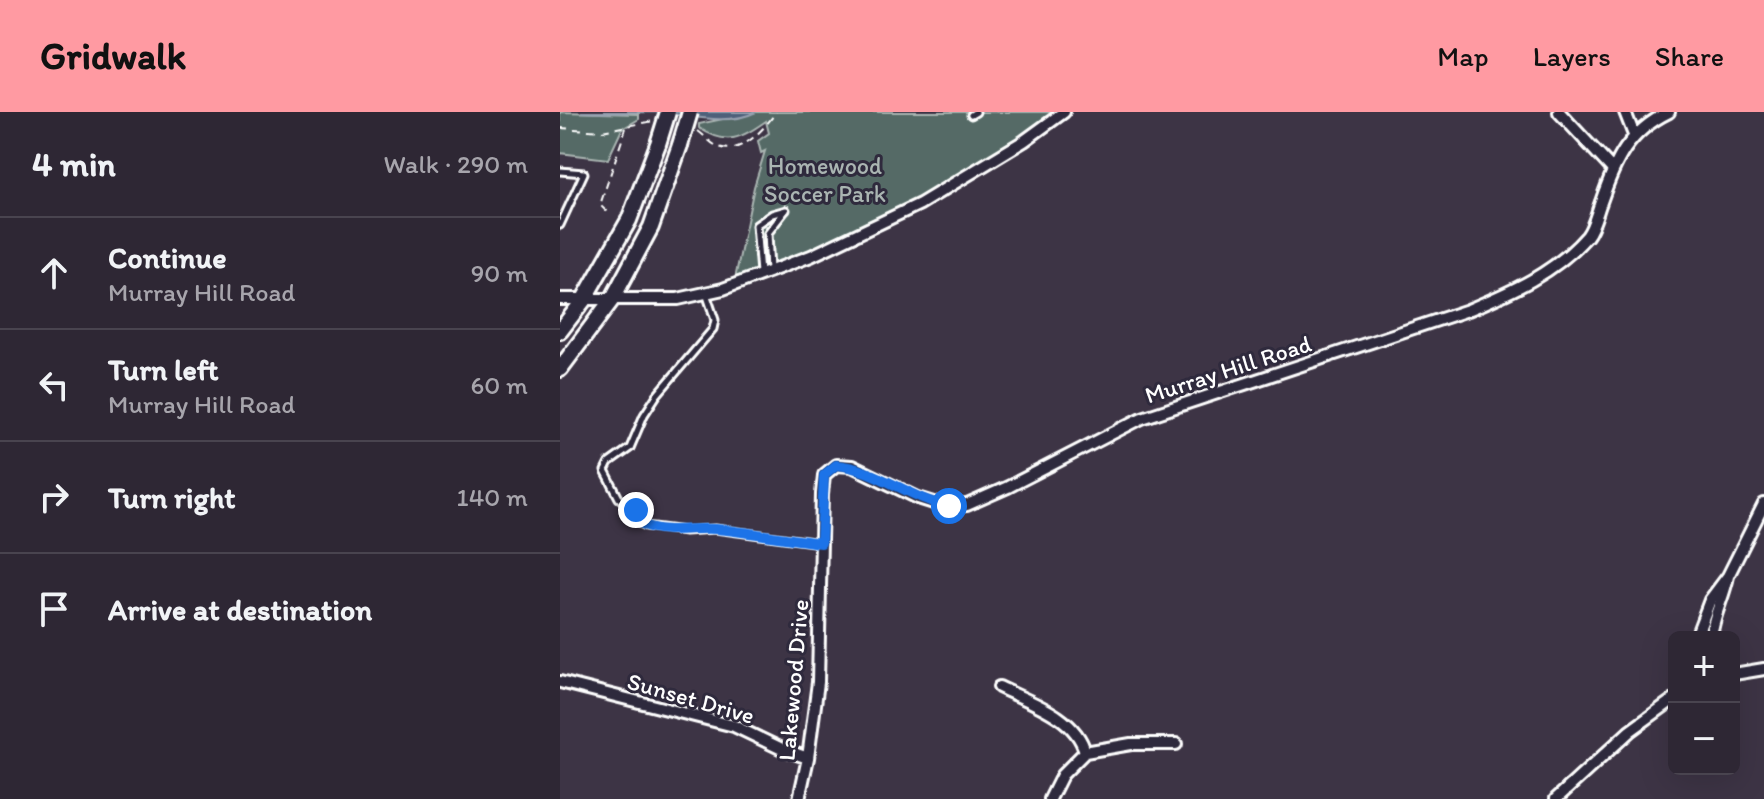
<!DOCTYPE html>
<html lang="en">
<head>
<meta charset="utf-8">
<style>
  body { margin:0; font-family:Itim,sans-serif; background:#3a3340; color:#f1f3f6 }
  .controls { position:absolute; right:24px; bottom:24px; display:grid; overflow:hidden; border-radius:12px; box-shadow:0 8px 32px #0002 }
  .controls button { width:72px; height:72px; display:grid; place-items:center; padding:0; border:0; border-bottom:2px solid #49444f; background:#2e2734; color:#f1f3f6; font:40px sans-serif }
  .stop { position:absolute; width:24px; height:24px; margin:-18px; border:6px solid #1a73e8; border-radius:50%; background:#fff }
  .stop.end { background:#1a73e8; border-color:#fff; box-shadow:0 2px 8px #0008 }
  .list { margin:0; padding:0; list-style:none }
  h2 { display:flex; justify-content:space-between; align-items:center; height:104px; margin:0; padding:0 32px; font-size:34px }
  h2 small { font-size:26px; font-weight:400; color:#a7a5ac }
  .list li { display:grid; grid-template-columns:52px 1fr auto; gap:24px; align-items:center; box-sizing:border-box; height:112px; padding:0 32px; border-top:2px solid #49444f }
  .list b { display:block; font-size:30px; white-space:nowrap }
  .list p { margin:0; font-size:26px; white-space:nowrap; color:#a7a5ac }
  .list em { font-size:26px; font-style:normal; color:#a7a5ac }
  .icon { flex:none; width:44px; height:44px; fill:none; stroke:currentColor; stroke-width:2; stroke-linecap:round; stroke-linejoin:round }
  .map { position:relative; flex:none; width:1204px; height:687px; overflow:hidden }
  header { display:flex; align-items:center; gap:48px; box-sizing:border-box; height:112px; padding:0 40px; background:#ff9aa2; color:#111 }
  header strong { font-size:38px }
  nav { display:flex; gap:44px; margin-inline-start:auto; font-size:28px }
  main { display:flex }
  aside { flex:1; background:#2e2734 }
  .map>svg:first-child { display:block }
  .green { fill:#546b66; stroke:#aab5b2; stroke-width:2 }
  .water { fill:#50607a; stroke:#96a0af; stroke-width:2 }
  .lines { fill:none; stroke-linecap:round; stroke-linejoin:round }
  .service-casing { stroke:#fff; stroke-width:11 }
  .minor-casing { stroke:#fff; stroke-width:16 }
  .secondary-casing { stroke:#fff; stroke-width:20 }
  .path { stroke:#fff; stroke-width:2; stroke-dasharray:8 6; stroke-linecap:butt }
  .service { stroke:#2f2a3d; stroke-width:5 }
  .minor { stroke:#2f2a3d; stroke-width:10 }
  .secondary { stroke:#2f2a3d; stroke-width:14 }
  .secondary-bridge-casing { stroke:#fff; stroke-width:20; stroke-linecap:butt }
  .secondary-bridge { stroke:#2f2a3d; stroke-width:14 }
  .route { stroke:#1a73e8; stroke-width:10 }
  .labels { text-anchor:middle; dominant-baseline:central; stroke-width:6; stroke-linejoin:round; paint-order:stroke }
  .park-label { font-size:24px; fill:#aab5b2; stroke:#2f2a3d }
  .street-label { font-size:24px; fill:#fff; stroke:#2f2a3d }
</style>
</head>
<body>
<header>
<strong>Gridwalk</strong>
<nav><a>Map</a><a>Layers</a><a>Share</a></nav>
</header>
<main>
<aside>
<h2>4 min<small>Walk · 290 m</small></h2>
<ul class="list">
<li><svg class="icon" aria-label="ahead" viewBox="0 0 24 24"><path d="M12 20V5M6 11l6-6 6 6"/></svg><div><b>Continue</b><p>Murray Hill Road</p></div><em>90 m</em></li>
<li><svg class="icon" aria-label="left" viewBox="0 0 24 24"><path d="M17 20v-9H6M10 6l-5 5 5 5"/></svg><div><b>Turn left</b><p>Murray Hill Road</p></div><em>60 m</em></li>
<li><svg class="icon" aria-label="right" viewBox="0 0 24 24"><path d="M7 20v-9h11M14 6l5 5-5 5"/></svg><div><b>Turn right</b></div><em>140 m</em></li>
<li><svg class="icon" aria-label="arrive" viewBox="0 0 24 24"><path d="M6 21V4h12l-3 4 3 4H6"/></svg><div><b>Arrive at destination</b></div></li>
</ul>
</aside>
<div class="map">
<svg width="1204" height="687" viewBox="0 0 1204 687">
  <rect width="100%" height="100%" fill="#3d3445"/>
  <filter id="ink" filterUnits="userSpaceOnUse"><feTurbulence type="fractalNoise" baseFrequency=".0125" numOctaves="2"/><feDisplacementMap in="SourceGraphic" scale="16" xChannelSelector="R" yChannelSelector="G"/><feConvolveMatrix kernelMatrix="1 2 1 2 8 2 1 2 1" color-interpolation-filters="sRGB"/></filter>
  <g filter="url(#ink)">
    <path class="green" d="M0 0 79 2V7L62 17 48 47 0 41Z
      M196 0H504L483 15 293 125 174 172 194 75 205 39 201 41 198 29 209 21 206 9C180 27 167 34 139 16V12Z"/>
    <path class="water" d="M21 0H196C164 16 124 1 90 0 67 0 45 2 21 0Z"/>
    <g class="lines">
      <g class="service-casing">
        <path id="service" d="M411 3 416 0
          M0 59 24 61 0 113
          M210 158 208 121 225 99
          M200 161 196 113 212 102 226 98
          M146 181 155 208 153 217 97 283 84 303 70 336 49 351 45 359 59 386 76 398 82 412 86 414 125 419 155 417 261 431"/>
      </g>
      <g class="minor-casing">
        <path id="minor" d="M999 0 1052 57
          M1065 0 1074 23
          M0 187H118L163 177 251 144 360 92 464 29 504 0
          M1168 464 1204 392
          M1136 525 1150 488 1168 464C1164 485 1153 504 1151 525
          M1174 562 1204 557
          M0 570 174 614 222 637 248 646
          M439 575C469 590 516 604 525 640
          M525 640 571 632H616
          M239 687 248 646 258 570 262 382 264 363 276 353 292 354 358 386 374 391 389 394 407 393 448 375 582 306 908 198C951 180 995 161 1027 124 1034 115 1037 100 1041 90 1055 49 1068 20 1109 0
          M490 687 502 663 525 640
          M996 687 1070 619 1114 587"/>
      </g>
      <g class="secondary-casing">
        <path id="secondary" d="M0 219 23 189 69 108 98 32
          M0 257 53 186 91 115 120 33"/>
      </g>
      <path class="path" d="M0 16 42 19 93 9
        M138 19C145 24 151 32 159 35 181 44 205 16 216 0
        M47 100 40 93 66 16"/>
      <use href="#service" class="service"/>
      <use href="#minor" class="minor"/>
      <use href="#secondary" class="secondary"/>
      <g class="secondary-bridge-casing">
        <path id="secondary-bridge" d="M98 32 108 0
          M120 33 130 0"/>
      </g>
      <use href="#secondary-bridge" class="secondary-bridge"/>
    </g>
  </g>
  <g class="lines" filter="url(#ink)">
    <path class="route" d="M76 398 82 412C106 423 132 415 156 417 191 420 226 427 261 431L264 363 276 353C316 356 349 387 389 394"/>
  </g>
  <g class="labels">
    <g class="park-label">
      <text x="265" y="53">Homewood<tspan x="265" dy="28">Soccer Park</tspan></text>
    </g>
    <g class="street-label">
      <text transform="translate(668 257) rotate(-18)">Murray Hill Road</text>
      <text transform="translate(233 568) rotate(-85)">Lakewood Drive</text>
      <text transform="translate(131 586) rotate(16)">Sunset Drive</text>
    </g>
  </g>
</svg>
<div class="controls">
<button>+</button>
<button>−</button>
</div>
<div class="stop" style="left:389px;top:394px"></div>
<div class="stop end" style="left:76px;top:398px"></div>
</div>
</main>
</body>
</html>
